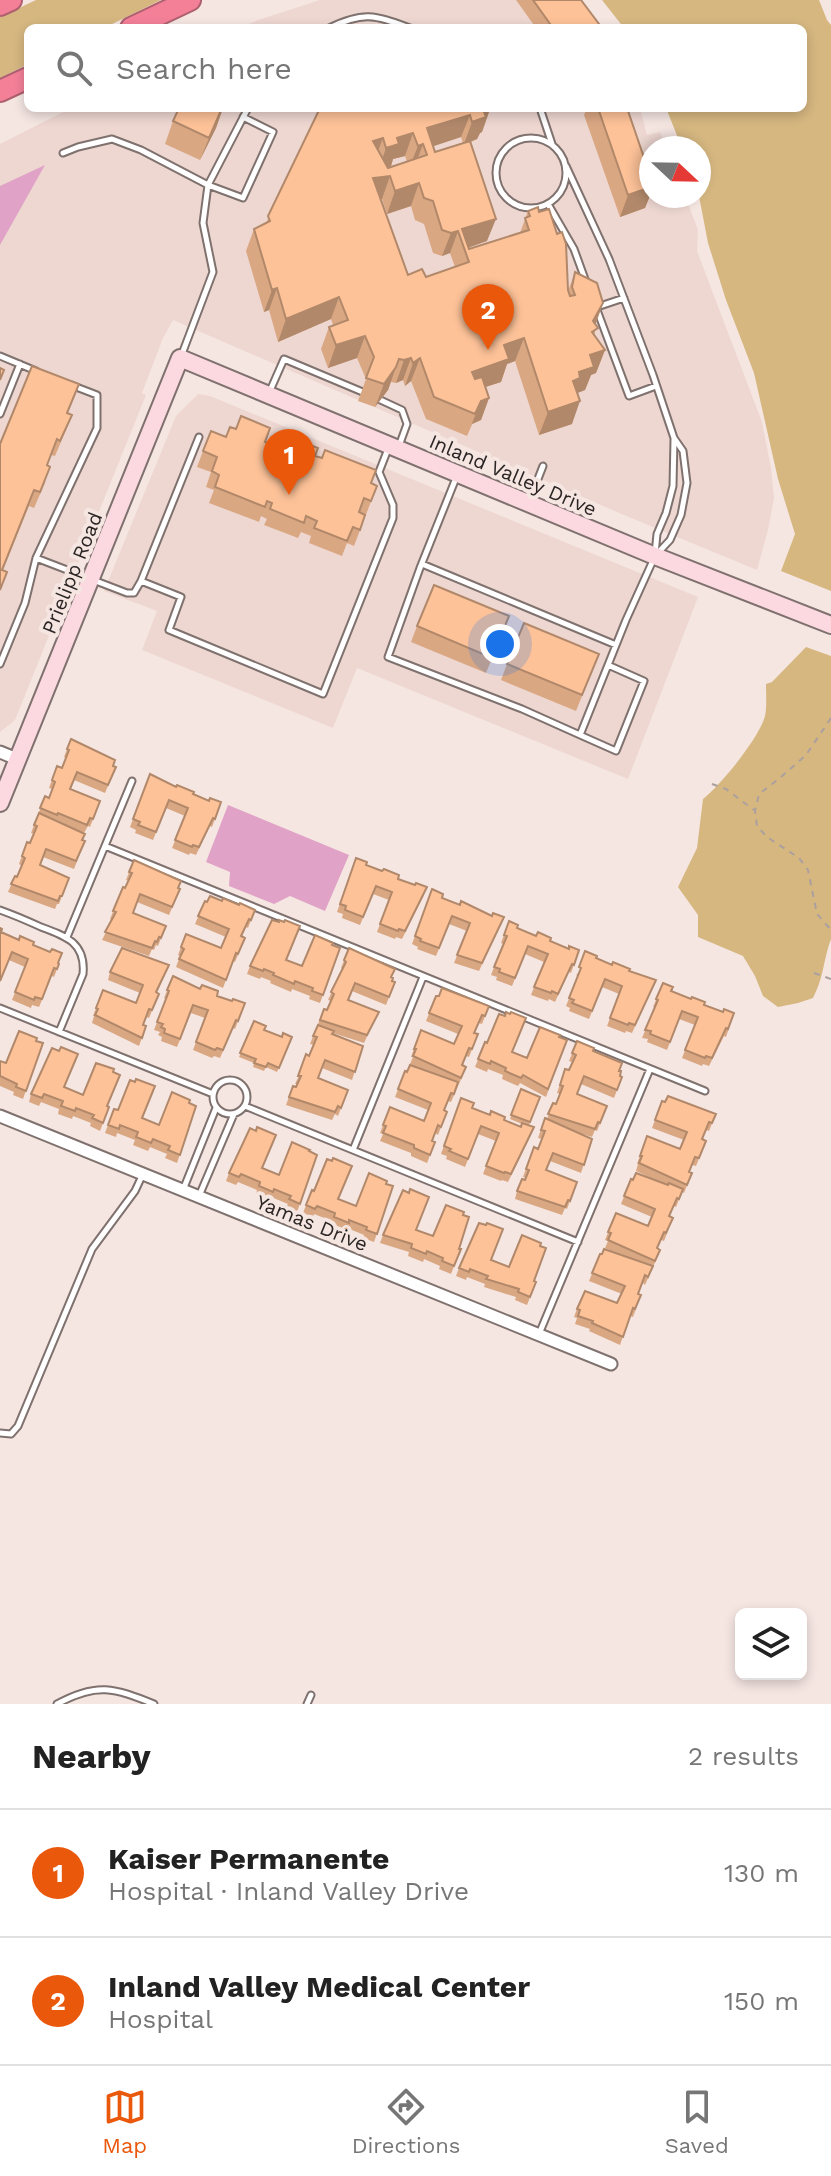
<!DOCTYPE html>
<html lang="en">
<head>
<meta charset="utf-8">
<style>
  body { margin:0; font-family:"Work Sans",sans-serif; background:#f6f6f6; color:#222 }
  .controls { position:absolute; right:24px; bottom:24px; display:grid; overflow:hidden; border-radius:12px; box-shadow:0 4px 12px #0003 }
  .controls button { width:72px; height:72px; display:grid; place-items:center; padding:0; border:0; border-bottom:2px solid #e0e0e0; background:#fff; color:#222; font:40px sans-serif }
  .compass { position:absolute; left:639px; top:136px; width:72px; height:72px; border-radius:50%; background:#fff; box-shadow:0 4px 12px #0003; rotate:112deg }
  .you { position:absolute; left:500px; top:644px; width:28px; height:28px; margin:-20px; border:6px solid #fff; border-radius:50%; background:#1a73e8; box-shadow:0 0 0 12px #1a73e833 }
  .badge { display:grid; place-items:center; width:52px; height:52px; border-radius:50%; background:#ea580c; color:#fff; font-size:26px; font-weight:700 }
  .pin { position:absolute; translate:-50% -66px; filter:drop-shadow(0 2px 4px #0008) }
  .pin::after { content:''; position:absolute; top:42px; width:28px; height:24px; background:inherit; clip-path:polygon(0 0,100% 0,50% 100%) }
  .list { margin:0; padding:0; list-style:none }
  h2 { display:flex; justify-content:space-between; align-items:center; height:104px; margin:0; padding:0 32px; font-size:34px }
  h2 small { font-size:26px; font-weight:400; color:#767676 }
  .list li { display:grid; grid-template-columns:52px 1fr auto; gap:24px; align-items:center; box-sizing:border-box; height:128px; padding:0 32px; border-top:2px solid #e0e0e0 }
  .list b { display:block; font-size:30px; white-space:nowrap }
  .list p { margin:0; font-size:26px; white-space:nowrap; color:#767676 }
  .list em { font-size:26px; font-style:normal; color:#767676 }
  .icon { flex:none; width:44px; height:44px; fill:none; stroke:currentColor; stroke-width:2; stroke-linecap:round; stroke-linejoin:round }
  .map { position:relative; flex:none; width:831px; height:1704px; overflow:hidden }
  .search { position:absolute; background:#fff; box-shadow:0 4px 12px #0003; left:24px; right:24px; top:24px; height:88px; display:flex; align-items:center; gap:20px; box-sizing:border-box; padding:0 28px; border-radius:12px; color:#767676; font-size:30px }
  .sheet { height:360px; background:#fff }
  nav { display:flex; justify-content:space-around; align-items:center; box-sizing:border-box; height:112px; border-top:2px solid #e0e0e0; background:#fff; font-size:22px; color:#767676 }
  nav a { display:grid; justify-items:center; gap:4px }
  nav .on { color:#ea580c }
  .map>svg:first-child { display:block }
  .built { fill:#eed7d1 }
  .green { fill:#d6b780 }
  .water { fill:#e0a2c6 }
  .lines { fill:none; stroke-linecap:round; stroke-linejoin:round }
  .lane-casing { stroke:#7f716e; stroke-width:9 }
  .street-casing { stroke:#7f716e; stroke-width:15 }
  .secondary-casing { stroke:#7f716e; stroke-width:20 }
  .highway-casing { stroke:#ae606f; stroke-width:24 }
  .path { stroke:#aba09d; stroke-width:2; stroke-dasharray:6 6; stroke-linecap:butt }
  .lane { stroke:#fff; stroke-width:5 }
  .street { stroke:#fff; stroke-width:11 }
  .secondary { stroke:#fcd9e0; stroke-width:16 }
  .highway { stroke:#f48098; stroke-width:20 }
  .wall { fill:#daa783; fill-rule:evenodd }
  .shaded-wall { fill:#b1886a }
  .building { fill:#fdc298; stroke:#b1886a; stroke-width:2; fill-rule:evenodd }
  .labels { text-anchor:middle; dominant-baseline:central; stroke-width:8; stroke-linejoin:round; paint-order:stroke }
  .street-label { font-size:20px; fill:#2b2524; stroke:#f5e6e2 }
</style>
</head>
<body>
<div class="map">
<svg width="831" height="1704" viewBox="0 0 831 1704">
  <rect width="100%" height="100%" fill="#f5e6e2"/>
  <path class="built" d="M320 0H580L602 28H240L258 20Z
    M71 108H640L647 135 660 132 666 148H651V196H685L698 230 697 251 762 422 771 468 774 498 768 530 757 570 624 515 173 320 163 338 142 393 146 395 15 720 0 732V144Z
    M198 394 210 396 698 597 628 779 357 668 333 728 142 650 157 611 104 591 176 416Z"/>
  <path class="green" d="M36 0H161L104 28H28V64L0 78V17Z
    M602 0H819L827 20 831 25V591L781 571 795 534 778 479 754 373 726 300 708 243 699 196V148H682L666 108H803V28H624Z
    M806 647 831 656V939C823 961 824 977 813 998L798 1003 778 1007 763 996 755 976 743 956 698 937V915L678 887 697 848 703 799C720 786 760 737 765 716 767 707 766 694 766 684L772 682Z"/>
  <path class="water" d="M45 165 0 245V186Z
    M228 805 349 855 325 911 290 896 274 904 229 886 230 872 206 862Z"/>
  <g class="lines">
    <g class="lane-casing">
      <path id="lane" d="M329 28C364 11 374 15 410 28
        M540 108 552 144
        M496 173a35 35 0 1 1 70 0a35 35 0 1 1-70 0Z
        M63 153 78 147 112 139 141 150 208 185 243 198 273 132 243 117
        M548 204 574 249 586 282
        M597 307 624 298
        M597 310 629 396 656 386
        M182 354 213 272 203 223 208 185 248 108
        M0 356 36 371
        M269 393 284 359 365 393
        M374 397 402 410 407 424 399 446
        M0 414 20 364
        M456 478 420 568 388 657 522 709 580 735 626 620 655 556 670 540 681 515 687 483 683 451 674 438 653 375 609 259 566 166
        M529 502 543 466
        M655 554 657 534 666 513 673 486 674 439
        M36 558 127 593H134L141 581 181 597 169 630 323 694 393 518V505L379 472 388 449
        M422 564 616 645
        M141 581 199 437
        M0 664 25 603 36 558 97 428V395L71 385
        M580 735 616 751 644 681 608 665
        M105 846 705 1091
        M0 910C14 915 28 921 41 927 66 936 86 943 83 974L59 1032
        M67 937 132 781
        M0 1008 213 1094
        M213 1097a17 17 0 1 1 34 0a17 17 0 1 1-34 0Z
        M245 1106 578 1242
        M353 1150 423 977
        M183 1190 216 1108
        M199 1196 234 1114
        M539 1334 650 1069
        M0 1433 11 1434 18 1426 92 1249 135 1191 142 1176
        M57 1704C97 1682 114 1688 154 1704
        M307 1704 311 1695"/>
    </g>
    <g class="street-casing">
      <path id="street" d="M0 752 17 759
        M0 1116 611 1364"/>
    </g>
    <g class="secondary-casing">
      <path id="secondary" d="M0 803 180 358 655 556 831 625"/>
    </g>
    <g class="highway-casing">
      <path id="highway" d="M0 5 11 0
        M131 28 190 0
        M0 91 28 78"/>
    </g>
    <path class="path" d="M831 718 806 755 780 778 759 794 755 811 757 826 767 837 799 858 808 870 817 914 831 930
      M712 784 726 789 754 810
      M814 973 831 979"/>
    <use href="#lane" class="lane"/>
    <use href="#street" class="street"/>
    <use href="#secondary" class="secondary"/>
    <use href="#highway" class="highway"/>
  </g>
  <path class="wall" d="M516 0H581L602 28H536Z
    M223 108 216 128 200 160 165 144 173 121Z
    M320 108 490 109 482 132 480 133 477 139 471 142 487 241 468 248 469 249 520 233 528 211 568 291 575 272 603 303 595 325V336L605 350 596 373 591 375 585 390 577 393 572 424 539 435 515 361 507 364 501 382 485 387 489 398 481 420 472 424 467 436 426 419 411 381 405 386 403 380 396 383 391 382 388 390 375 407 358 401 366 379 357 358 328 368 321 349 329 327 333 325 331 319 278 342 269 310 264 312 246 251 254 229 266 223ZM461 137 463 143 435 152 433 146ZM405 156 407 162 391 166 393 159ZM381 199H382L387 214 411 206 415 220 424 224 433 253 442 256 450 253 455 267 426 277 408 275Z
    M587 108H627L651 178V193L645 208 620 217 584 115Z
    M68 413 66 430 55 456 51 455 47 466 45 483 34 508 29 506 3 570 0 591V444Z
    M226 437 265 442 287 451 316 456 377 486 354 546 347 543 342 556 309 543 311 536 301 532 298 538 264 525 267 519 261 516 259 522 209 503 214 490 206 487 211 472 197 467 203 451Z
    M417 626 503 632 486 673 411 642Z
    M599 654 576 711 501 680 507 664Z
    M71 739 116 767 105 793 74 780 70 789 100 801 90 827 88 826 84 833 82 840 85 841 74 869 43 857 40 865 69 878 59 904H57L55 909 8 892 15 876 17 877 22 866 19 864 27 842 30 843 34 834 31 833 45 796 49 798 52 789 49 788 57 766 62 768 66 758 64 757Z
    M150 774 176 787 209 801 221 802 212 827 210 826 196 855 190 853 189 855 172 848 185 816 166 808 153 840 135 833 136 830 130 827Z
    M356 858 366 865 398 879 424 895 402 939 396 937 395 939 377 932 389 900 373 894 360 925 342 918 343 914 337 912Z
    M134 860 180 889 169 915 137 902 133 913 166 926 158 946 156 945 154 950 152 949 149 956 102 940 112 920 110 919 123 887 125 888 129 881 126 880Z
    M432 889 442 898 492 916 504 917 479 971 454 963 467 931 449 924 436 956 417 949 418 947 412 944Z
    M205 901 207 902 222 901 255 910 248 928 246 927 242 936 245 938 235 962 233 961 223 988 176 967 180 956 178 955 186 934 221 948 226 937 195 924Z
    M509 921 517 928 568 949 579 950 571 973 569 972 555 1002 549 999 548 1001 531 995 544 962 525 954 512 986 496 980 497 977 491 975 503 944 501 943Z
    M1 932 33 945 59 964 54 977 52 976 39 1007 32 1005 31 1008 12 1000 25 967 9 960Z
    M332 945 340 948 320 1003 309 999 310 996 292 989 291 992 270 983 271 981 261 977 260 979 247 974 250 966 287 960 302 966Z
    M349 948 392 977V981L395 982 386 1005 352 991 348 1000 379 1012 364 1043 333 1033 363 1046 352 1080 322 1068 318 1078 348 1090 338 1116 335 1114 332 1120 286 1105 293 1086 296 1087 297 1084H295L314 1045 310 1044 324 1009 327 1010 331 1001 328 1000 342 969 341 968Z
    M596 958 629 971 656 980 632 1033 626 1031 625 1033 607 1026 619 994 602 987 589 1019 569 1011 570 1008 566 1006 578 976 576 975Z
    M169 965 157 993 159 994 149 1018 146 1017 143 1025 146 1026 139 1046 92 1023 94 1016H93L103 990 136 1003 140 993 108 980 110 972Z
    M173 976 200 989 217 996 232 1001 245 1003 235 1029 233 1028 220 1058 214 1056 212 1058 193 1050 205 1018 191 1013 177 1047 161 1041 162 1037 158 1035 160 1032 154 1030 166 999 164 998Z
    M663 983 671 991 723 1012 734 1013 726 1037 724 1036 709 1066 703 1064 702 1066 682 1058 695 1025 679 1019 667 1050 647 1042 648 1039 642 1038 655 1007H653Z
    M436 996 489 1006 482 1024 479 1023 475 1033V1042L469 1057 466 1056 462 1065 463 1075 451 1102 448 1101 445 1110 447 1112 438 1135 435 1133 432 1141 435 1142 427 1163 411 1156V1153L380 1141 383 1134 380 1133 390 1107 424 1121 428 1110 395 1097 405 1071 407 1072 417 1068 410 1064 413 1057H411L421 1030 454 1044 458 1034 426 1021Z
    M254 1021 264 1030 282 1037H292L277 1072 266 1067 264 1071 253 1067 254 1063 239 1057Z
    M559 1037 567 1040 546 1097 520 1083 518 1086 502 1079 503 1075 488 1069 487 1072 475 1067 485 1042 527 1058Z
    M36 1041 43 1043 23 1099 13 1095 14 1092 0 1086V1061L6 1063Z
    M577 1041 619 1071 620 1076 622 1077 614 1098 581 1084 577 1094 607 1106 597 1131 595 1130 592 1137 576 1132 592 1139 581 1173 550 1161 546 1170 577 1182 567 1209 565 1208 562 1215 515 1199 517 1191 526 1178 523 1177 534 1147 538 1149 542 1139 538 1138 545 1118 547 1119 553 1103 556 1104 560 1094 557 1093 565 1069 569 1070 572 1062 569 1061Z
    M65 1087 109 1107 100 1131 90 1126 91 1123 73 1116 72 1119 58 1114 59 1109 41 1102 39 1106 29 1102 31 1094Z
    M521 1089 540 1097 529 1125 534 1127 531 1135 508 1182 502 1180 501 1181 483 1174 496 1141 478 1134 465 1167 446 1159 447 1156 441 1154 461 1098 472 1108 521 1127 522 1124 510 1119Z
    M662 1101 716 1114 709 1131 706 1130 702 1139 706 1141 696 1166 692 1165 689 1172 692 1173 684 1193 682 1192 676 1207 674 1206 670 1216 673 1218 664 1241 661 1240 657 1249V1258L645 1285 643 1283 638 1294 641 1295 633 1317 630 1316 620 1345 589 1331 590 1329 575 1324 577 1318 574 1317 577 1309 617 1303 622 1294 589 1281 600 1254 616 1253 605 1248 608 1241 605 1240 616 1213 648 1226 652 1217 621 1204 631 1179 666 1185 636 1171 638 1164H637L647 1136 680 1149 684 1140 652 1128Z
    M189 1103 196 1106 177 1163 165 1158 167 1154 150 1147 148 1151 133 1145 135 1140 117 1133 116 1137 105 1133 114 1109 159 1125Z
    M309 1151 317 1155 297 1212 286 1207 288 1204 271 1197 270 1200 256 1194 257 1190 238 1182 236 1185 226 1181 229 1173 263 1168 279 1175Z
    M386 1184 393 1186 374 1242 363 1238 364 1235 347 1228 346 1231 331 1225 332 1221 314 1214 313 1217 303 1213 312 1190 356 1206Z
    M416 1230 461 1249 451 1274 439 1269 440 1266 424 1259 423 1262 408 1256 409 1252 380 1243 383 1235Z
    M540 1246 534 1281 536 1282 527 1305 515 1300 516 1297 484 1287 485 1284 467 1277 466 1280 456 1276 459 1268 491 1260 509 1267Z"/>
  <path class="shaded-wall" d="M223 108 216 128 200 160 209 138Z
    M490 109 482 132 480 133 477 139 464 144 472 122 484 112Z
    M470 115 461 137 425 149 423 144 415 166 409 168 418 146 427 128Z
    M413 133 405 156 393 159 391 166 378 171 386 148 397 138Z
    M383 138 374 161 373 141Z
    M390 176 382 199 365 201 373 178Z
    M419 183 411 206 387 214 395 191Z
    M651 187V193L645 208 620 217 628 195Z
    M496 219 487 241 464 249 462 229Z
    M458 231 450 253 442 256 451 233Z
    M277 288 269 310 264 312 272 290Z
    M339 297 331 319 278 342 286 319Z
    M603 303 595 326 593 321Z
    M365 336 357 358 328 368 336 345Z
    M524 338 515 361 507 364 501 382 464 394 472 372 504 345Z
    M605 350 596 373 591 375 585 390 575 394 573 381 590 355Z
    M411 358 403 380 396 383 404 360Z
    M420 358 411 381 405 386 413 363Z
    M396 367 388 390 375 407 384 384Z
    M489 398 481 420 472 424 467 436 481 401Z
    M580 401 572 424 539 435 548 412Z"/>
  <path class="building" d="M533 0H581L602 28H553Z
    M179 108H222L209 138 173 121Z
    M320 108H490V109L484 112 486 117 472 122 470 115 427 128 435 152 470 141 496 219 462 229 469 249 529 230 525 218 530 216 528 211 538 207 539 212 549 209 557 234 562 232 566 244 568 290 570 296 575 295 572 287 575 272 597 283 603 303 593 321 598 328 592 332 605 350 590 355 594 367 579 372 580 378 573 381 580 401 548 412 524 338 504 345 509 359 472 372 475 379 482 377 489 398 481 401 475 414 434 397 420 358 413 363 411 358 404 360 399 359 396 367 384 384 366 378 374 357 365 336 336 345 329 327 348 320 339 297 286 319 277 288 272 290 254 229 270 221 268 216ZM413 133 418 146 423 144 427 155 388 168 373 141 383 138 386 148 399 144 397 138ZM390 176 395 191 419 183 424 198 433 201 442 230 451 233 458 231 469 262 426 277 422 269 408 275 373 178Z
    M598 108H627L651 178V187L628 195Z
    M32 366 79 384 67 413 72 415 60 441 57 439 47 465 50 467 40 492 34 490 2 570 7 572 0 590V444Z
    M0 368 4 370 0 380Z
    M241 416 270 428 265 442 287 451 292 438 318 448 315 456 322 458 325 450 376 470 371 483 377 486 371 501 364 498 359 512 365 515 360 530 353 527 347 541 314 528 317 521 306 516 304 523 270 509 272 503 267 501 265 507 215 487 219 475 212 471 217 457 203 451 211 431 226 437 230 427 236 429Z
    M434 585 509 616 492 658 417 626Z
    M524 623 599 654 582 695 507 664Z
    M71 739 115 760 113 766 116 767 108 785 77 772 70 789 100 801 93 819 90 818 87 825 58 813 57 815 40 808 45 796 49 798 55 782 52 780 57 766 62 768 69 750 67 749Z
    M150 774 176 787 177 785 194 792 193 794 209 801 210 798 221 802 215 819 213 818 199 847 193 845 192 847 175 840 188 808 169 800 156 832 138 825 140 822 133 819Z
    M39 813 85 834 82 840 85 841 76 861 46 849 40 865 69 878 62 896H60L58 901 11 884 15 876 17 877 25 858 22 856 27 842 30 843 37 826 34 825Z
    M356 858 367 862 366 865 382 871 384 869 399 875 398 879 415 885 416 883 427 887 405 931 399 929 398 931 380 924 392 892 376 886 363 917 345 910 346 906 340 904Z
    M134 860 181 881 178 888 180 889 172 907 140 894 133 913 166 926 161 938 159 937 157 942 155 941 152 948 105 932 116 912 113 911 123 887 125 888 132 873 129 872Z
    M432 889 443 894 442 898 460 905 461 901 492 916 493 913 504 917 482 963 457 955 470 923 452 916 439 948 420 941 421 939 415 936Z
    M210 896 222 901 223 898 239 905 240 903 255 910 251 920 249 919 241 936 245 938 238 954 236 953 226 980 179 959 184 949 181 947 186 934 221 948 229 929 198 916 205 901 207 902Z
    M272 920 279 922V920L284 922 285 920 300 926 286 960 302 966 315 935 333 943 332 945 340 948 323 995 312 991 313 988 295 981 294 984 273 975 274 973 264 969 263 971 250 966Z
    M509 921 518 925 517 928 536 936 538 932 551 938 550 941 569 949V946L579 950 574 965 572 964 558 994 552 991 551 993 534 987 548 954 528 946 515 978 499 972 500 969 494 967 507 936 504 935Z
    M0 928 2 929 1 932 19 940 20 936 34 942 33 945 50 952 52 949 62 953 58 963 59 964 57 969 54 968 42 999 35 997 34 1000 15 992 28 959 12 952 0 981Z
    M122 948 169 965 156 992 159 994 152 1010 149 1009 143 1025 146 1026 142 1038 95 1015 98 1009 96 1008 103 990 136 1003 143 985 110 972Z
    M349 948 395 969 391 977 393 978 392 981 395 982 389 997 355 983 348 1000 379 1012 367 1035 320 1020 324 1009 327 1010 334 994 331 992 346 962 344 960Z
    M585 951 597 956 596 958 612 965 613 962 630 969 629 971 656 980 635 1025 629 1023 628 1025 610 1018 622 986 605 979 592 1011 572 1003 574 1000 569 998 581 968 579 967Z
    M173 976 200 989 202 985 218 991 217 996 232 1001 233 999 245 1003 238 1021 236 1020 223 1050 217 1048 215 1050 196 1042 208 1010 193 1005 180 1039 164 1033 165 1029 161 1027 163 1024 157 1022 169 991 167 990Z
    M663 983 673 987 671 991 691 999 692 997 705 1002 704 1005 723 1012 724 1009 734 1013 728 1029 726 1028 712 1058 706 1056 705 1058 685 1050 698 1017 682 1011 670 1042 650 1034 651 1031 645 1030 658 1000 656 999Z
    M442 988 489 1006 485 1016 482 1015 474 1033 478 1034 472 1049 469 1048 462 1065 466 1067 461 1078 413 1056 416 1049H414L421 1030 454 1044 462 1026 429 1013 436 996H439Z
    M506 1012 510 1014 511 1012 526 1018 512 1052 527 1058 540 1027 560 1035 559 1037 567 1040 548 1089 523 1075 521 1078 505 1071 506 1068 491 1061 490 1064 478 1059 485 1042 487 1043 499 1014 505 1016Z
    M254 1021 266 1026 264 1030 282 1037 283 1033 292 1037 279 1068 268 1063 266 1067 254 1063 256 1059 240 1053Z
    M318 1025 334 1031 332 1034 363 1046 355 1072 325 1060 318 1078 348 1090 341 1108 338 1106 335 1112 289 1097 293 1086 296 1087 301 1076H298L306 1054 309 1056 317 1037 313 1036Z
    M19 1031 37 1038 36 1041 43 1043 26 1091 16 1087 17 1084 0 1076V1061L6 1063Z
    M577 1041 594 1048 593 1051 622 1063 619 1071H621L620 1076 622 1077 617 1090 584 1076 577 1094 607 1106 600 1123 598 1122 595 1129 548 1114 553 1103 556 1104 563 1086 560 1085 565 1069 569 1070 576 1055 572 1053Z
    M61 1047 78 1054 64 1087 83 1095 96 1063 114 1069 113 1072 120 1075 107 1106 109 1107 103 1123 92 1118 94 1115 76 1108 75 1111 61 1106 63 1101 44 1094 42 1098 31 1094 52 1048 59 1051Z
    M410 1065 458 1082 454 1094 451 1093 444 1110 447 1112 441 1127 438 1125 432 1141 435 1142 430 1155 414 1148V1145L383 1133 386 1126 383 1125 390 1107 424 1121 431 1103 398 1089 405 1071 407 1072Z
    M136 1079 155 1086 142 1118 159 1125 172 1092 190 1100 189 1103 196 1106 180 1155 168 1150 170 1146 153 1139 151 1143 136 1137 138 1132 120 1125 119 1129 108 1125 114 1109 118 1110 130 1080 135 1082Z
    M521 1089 540 1097 530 1122 511 1115Z
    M668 1096 716 1114 712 1123 709 1122 702 1139 706 1141 699 1158 695 1157 689 1172 692 1173 687 1185 639 1163 642 1156H640L647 1136 680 1149 687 1132 655 1120 662 1101 665 1102Z
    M461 1098 474 1103 472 1108 490 1115 491 1111 505 1117 504 1120 521 1127 522 1123 534 1127 511 1174 505 1172 504 1173 486 1166 499 1133 481 1126 468 1159 449 1151 451 1149 444 1146Z
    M545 1118 592 1139 584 1165 553 1153 546 1170 577 1182 570 1201 568 1200 565 1207 517 1191 522 1179 525 1180 529 1170 526 1169 534 1147 538 1149 545 1131 541 1130Z
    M257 1127 276 1135 262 1168 279 1175 292 1142 310 1150 309 1151 317 1155 300 1204 289 1199 291 1196 274 1189 273 1192 259 1186 260 1182 241 1174 239 1177 229 1173 250 1128 256 1131Z
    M333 1158 352 1166 338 1199 356 1206 369 1173 387 1181 386 1184 393 1186 377 1234 366 1230 367 1227 349 1220V1223L334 1217 335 1213 317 1206 315 1209 306 1205 312 1190 314 1191 327 1159 332 1161Z
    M636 1173 668 1185 669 1183 683 1189 679 1199 677 1198 669 1216 673 1218 666 1233 664 1232 657 1248 660 1250 655 1261 608 1240 611 1233 608 1232 616 1213 648 1226 655 1209 624 1196 631 1179 633 1180Z
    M410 1189 429 1197 416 1230 433 1236 446 1205 464 1212 463 1215 469 1217 459 1249H461L454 1266 442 1261 443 1258 427 1251 426 1254 411 1248 412 1244 383 1235 403 1190 409 1193Z
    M479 1223 486 1225 487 1223 503 1229 491 1260 509 1267 522 1235 541 1243 540 1246 546 1248 534 1281 536 1282 530 1297 518 1292 519 1289 486 1279 488 1276 470 1269 469 1272 459 1268Z
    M604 1249 653 1266 648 1277 645 1275 638 1294 641 1295 635 1309 633 1308 623 1337 592 1323 593 1321 578 1316 580 1310 577 1309 585 1291 617 1303 625 1286 592 1273 600 1254H602Z"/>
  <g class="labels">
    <g class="street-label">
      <text transform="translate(513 475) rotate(23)">Inland Valley Drive</text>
      <text transform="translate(72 573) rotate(-68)">Prielipp Road</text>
      <text transform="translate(312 1223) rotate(22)">Yamas Drive</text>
    </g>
  </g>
</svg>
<div class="controls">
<button><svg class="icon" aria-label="layers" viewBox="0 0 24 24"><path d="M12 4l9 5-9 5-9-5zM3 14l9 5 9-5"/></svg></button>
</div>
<svg class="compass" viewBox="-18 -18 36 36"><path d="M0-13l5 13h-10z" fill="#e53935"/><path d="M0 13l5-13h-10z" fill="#767676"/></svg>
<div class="you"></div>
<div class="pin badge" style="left:289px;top:495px">1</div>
<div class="pin badge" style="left:488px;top:350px">2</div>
<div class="search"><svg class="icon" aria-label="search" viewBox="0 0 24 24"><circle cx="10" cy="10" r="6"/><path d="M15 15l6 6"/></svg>Search here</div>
</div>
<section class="sheet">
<h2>Nearby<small>2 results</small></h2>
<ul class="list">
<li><span class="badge">1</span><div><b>Kaiser Permanente</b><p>Hospital · Inland Valley Drive</p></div><em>130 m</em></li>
<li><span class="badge">2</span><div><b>Inland Valley Medical Center</b><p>Hospital</p></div><em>150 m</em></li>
</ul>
</section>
<nav>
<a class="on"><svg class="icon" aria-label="map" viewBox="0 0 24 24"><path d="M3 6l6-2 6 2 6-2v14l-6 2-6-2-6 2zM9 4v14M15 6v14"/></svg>Map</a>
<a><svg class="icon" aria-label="directions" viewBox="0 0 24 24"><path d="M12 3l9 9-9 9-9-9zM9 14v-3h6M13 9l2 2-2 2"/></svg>Directions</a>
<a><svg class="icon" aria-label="saved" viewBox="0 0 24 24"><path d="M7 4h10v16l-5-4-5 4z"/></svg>Saved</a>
</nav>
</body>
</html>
